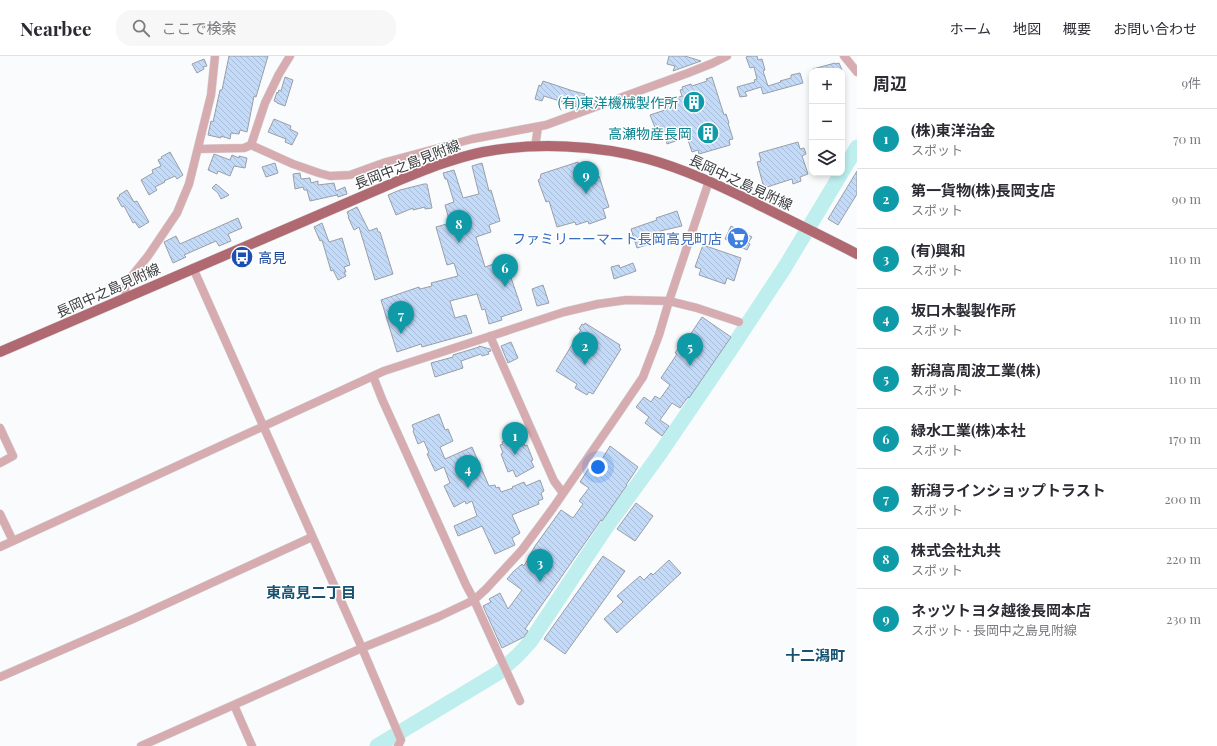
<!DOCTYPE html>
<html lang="ja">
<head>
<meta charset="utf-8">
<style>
  body { margin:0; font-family:"Playfair Display","Noto Sans JP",serif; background:#f7f7f7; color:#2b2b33 }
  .controls { position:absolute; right:12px; top:12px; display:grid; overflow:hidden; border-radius:8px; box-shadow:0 2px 6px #0003 }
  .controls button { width:36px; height:36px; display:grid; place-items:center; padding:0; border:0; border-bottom:1px solid #e1e1e2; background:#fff; color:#2b2b33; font:20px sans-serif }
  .you { position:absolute; left:598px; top:411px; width:14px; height:14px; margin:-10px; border:3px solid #fff; border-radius:50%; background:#1a73e8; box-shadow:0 0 0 6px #1a73e833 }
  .badge { display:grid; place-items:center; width:26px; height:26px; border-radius:50%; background:#006795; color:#fff; font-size:13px; font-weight:700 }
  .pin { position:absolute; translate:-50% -33px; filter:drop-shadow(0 1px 2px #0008) }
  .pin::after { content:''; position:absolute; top:21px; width:14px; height:12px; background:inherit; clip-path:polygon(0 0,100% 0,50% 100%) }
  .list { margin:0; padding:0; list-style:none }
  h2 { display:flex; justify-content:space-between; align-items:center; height:52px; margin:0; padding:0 16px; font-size:17px }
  h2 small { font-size:13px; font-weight:400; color:#7c7c81 }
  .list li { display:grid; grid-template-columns:26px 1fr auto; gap:12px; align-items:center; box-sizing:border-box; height:60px; padding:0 16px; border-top:1px solid #e1e1e2 }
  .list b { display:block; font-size:15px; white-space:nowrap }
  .list p { margin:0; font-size:13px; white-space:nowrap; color:#7c7c81 }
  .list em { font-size:13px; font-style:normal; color:#7c7c81 }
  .icon { flex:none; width:22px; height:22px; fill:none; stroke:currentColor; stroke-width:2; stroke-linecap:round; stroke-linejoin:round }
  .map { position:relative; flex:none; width:857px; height:690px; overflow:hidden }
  header { display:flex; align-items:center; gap:24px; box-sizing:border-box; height:56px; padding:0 20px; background:#fff; border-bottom:1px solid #e1e1e2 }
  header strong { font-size:19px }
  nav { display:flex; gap:22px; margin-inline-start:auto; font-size:14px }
  .search { width:280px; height:36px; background:#f7f7f7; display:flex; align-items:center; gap:10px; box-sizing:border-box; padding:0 14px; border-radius:16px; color:#7c7c81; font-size:15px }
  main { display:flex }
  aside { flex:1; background:#fff }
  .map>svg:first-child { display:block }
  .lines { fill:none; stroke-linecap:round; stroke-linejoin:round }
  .river { stroke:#beeeee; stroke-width:15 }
  .building { fill:url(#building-back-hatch); stroke:#999fa8 }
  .minor-casing { stroke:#d7d8db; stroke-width:9 }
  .major-casing { stroke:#d7d8db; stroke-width:11 }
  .minor { stroke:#d6acb0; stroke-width:8 }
  .major { stroke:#b16971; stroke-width:10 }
  .labels { text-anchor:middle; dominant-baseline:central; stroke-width:3; stroke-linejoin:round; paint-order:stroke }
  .culture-label { font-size:14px; fill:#0d838f; stroke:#fff; text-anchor:end }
  .street-label { font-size:14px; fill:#393b3f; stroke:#fff }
  .shop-label { font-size:14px; fill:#366cbe; stroke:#fff; text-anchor:end }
  .transit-label { font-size:14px; fill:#164399; stroke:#fff; text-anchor:start }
  .neighbourhood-label { font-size:15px; font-weight:bold; fill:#175172; stroke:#fff }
</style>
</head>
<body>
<header>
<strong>Nearbee</strong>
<div class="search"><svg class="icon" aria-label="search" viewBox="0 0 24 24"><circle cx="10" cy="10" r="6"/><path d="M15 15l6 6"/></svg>ここで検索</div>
<nav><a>ホーム</a><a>地図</a><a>概要</a><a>お問い合わせ</a></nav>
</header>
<main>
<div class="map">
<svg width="857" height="690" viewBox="0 0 857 690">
  <defs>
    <pattern id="building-back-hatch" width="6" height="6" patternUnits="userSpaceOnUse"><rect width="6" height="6" fill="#c3daf9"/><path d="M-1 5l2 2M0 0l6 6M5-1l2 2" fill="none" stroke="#a8bcd6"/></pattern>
  </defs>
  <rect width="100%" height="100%" fill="#fafbfd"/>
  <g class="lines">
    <path class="river" d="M377 690 498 617 517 600 530 586 605 473 659 399 729 296 785 211 857 91"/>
  </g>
  <path class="building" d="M229 0H268L256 41 254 40 247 76 240 74 239 78 231 77 230 83 221 80V82L208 79 211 65 213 66 220 34H222Z
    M669 0H685L701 5 673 15 675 10 667 8Z
    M750 0H757L758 4 762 3 765 14 763 15 768 30 781 26 780 25 791 22V19L800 17 803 27 763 38 761 31 745 36 747 40 740 41 737 31 755 26 754 24 757 23 754 11 750 12 746 1Z
    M204 3 207 10 203 11 204 13 197 17 192 8Z
    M835 7V8L839 7 842 14 837 15H813V13Z
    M285 21 293 24 285 50 277 47V46L274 45 277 36 278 37 279 34 281 35Z
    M712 21 724 59 726 58 729 67H728L733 83 729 84 730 89 699 98 698 94 692 96 687 81 667 88 663 71 656 74 650 59 665 54 662 47 682 40 680 34 683 33 682 31 691 28 692 30 707 25 706 23Z
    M543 25 573 35 585 38 582 44 581 43 577 51 575 50 574 52 568 50 569 48 544 40 542 45 535 43 539 29 541 30Z
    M274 63 291 70 290 73 298 77 292 89 285 86 286 83 268 76Z
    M798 86 800 93 804 92 806 98 802 100 808 118 800 121 801 125 793 128 792 123 764 132 757 106 761 105 759 97Z
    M170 96 183 119 177 123 175 120 164 125 165 126 155 131 157 134 149 139 141 124 153 117 152 114 161 110 158 104 162 102 161 101Z
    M214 98 230 104 232 99 239 102V100L247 102 245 112 234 110 230 120 218 115 217 118 208 114Z
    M578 106 584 125 599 120 609 151 603 153 606 162 589 168 588 165 576 169 575 166 557 171 549 145 546 146 538 124 540 123 541 118Z
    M275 107 278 117 266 121 262 111Z
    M482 107 489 135 491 134 500 165 489 169 491 176 476 181 485 211 505 204 522 254 501 261 502 264 489 268 485 253 482 254 477 238 450 245 455 262 466 259 472 277 422 291 421 288 397 296 381 244 419 231 420 233 432 230 431 227 458 220 454 207 447 209 436 171 450 167 445 149 454 146 447 123H445L443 117 454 114 463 142 479 138 472 110Z
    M857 115V138L838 169 828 163Z
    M300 117 301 123 310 122 311 127 318 125V129L334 127 336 135 345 131 347 138 338 141 337 138V139L310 145 307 134H304L303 131 295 133 293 118Z
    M216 128 229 139 221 143 218 137 212 132Z
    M424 128H427L432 152 425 153V151L413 154V152L396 159 388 139 400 134Z
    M127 134 134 146 137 145 149 166 139 172 135 166 133 167 124 150 122 151 117 142 120 140 119 139Z
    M357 151 369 175 377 172 378 176H380L393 218 375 224 359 171 354 174 348 161H349L347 156Z
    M677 155 682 170 660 175 663 184 637 192 631 173 657 164 656 162Z
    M238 162 242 172 228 178 231 185 219 190 216 185 184 199 186 201 173 207 164 186 176 180 180 188Z
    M322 167 329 186 342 182 350 209 344 211 346 216H344L346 220 338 224 333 214 331 215 322 184 320 185 314 171Z
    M731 170 752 181 748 187 750 188 747 194 725 183Z
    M703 189 741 202 734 225 727 222 725 228 699 219 701 213 695 211Z
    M633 207 636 215 614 223 611 211 619 209 620 212Z
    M543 229 549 247 537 250 532 233Z
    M702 261 731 281 689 342 688 341 680 352 672 347 660 364 669 370 662 380 645 367 649 361 636 351 644 341 651 346 655 340 660 343 670 329 661 322 677 298 675 297 684 284 686 285Z
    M585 267 620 289 619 291 621 293 593 338 589 336 587 339 575 332 577 328 556 315 581 274 579 273 582 268 584 269Z
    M511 286 518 302 508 307 501 290Z
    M479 290 490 293 491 295 488 296 489 298 482 300 481 298 461 305 463 312 435 321 431 307 453 301V299L479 291Z
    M439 358 445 374 448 373 453 385 440 391 445 403 472 391 489 430 495 429 496 432 499 431 501 436 513 432 512 431 524 426 526 430 540 424 544 435 541 437 543 443 538 445 539 448 512 459 520 477 512 482 515 489 495 498 482 470 458 480 454 470 477 460 472 445 466 448 465 445 454 451 444 430 450 427 444 411 435 415 427 398 429 397 424 385 418 388 413 375 414 374 412 369Z
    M520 378 525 390 527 389 533 404 531 405 534 411 516 421 513 414 508 416 501 398 503 397 500 389 503 388 502 386Z
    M610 390 638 411 626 429H627L602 465 601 464 525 573 528 575 524 581 502 592 483 550 491 546 489 543 500 537 508 553 522 534 507 523 513 516 522 508 524 510 535 490 561 454 573 462 583 448 579 445 589 432 580 426 589 412 592 414 597 406 599 408Z
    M636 447 653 460 635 485 617 473Z
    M603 500 625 515 565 598 544 583Z
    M669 504 681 517 617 577 604 563 623 546 617 540 640 520 644 524 651 517 653 519Z"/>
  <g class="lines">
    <g class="minor-casing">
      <path id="minor" d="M844 0 857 16
        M251 89 265 47 279 18 290 0
        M535 91 538 71
        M198 93 244 92 251 89 293 108 319 117 330 120 350 119 386 106 472 83 546 69 688 17 713 7 727 0
        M193 212 362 592 401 684 398 690
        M126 241 125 231 127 226 148 200 177 157 189 128 211 39 215 0
        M490 280 554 425 563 437
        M373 320 382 343 466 529 474 544 520 645
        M0 372 13 400 0 407
        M0 458 13 485
        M0 491 384 315 564 256 598 248 626 244 669 245 697 252 739 266
        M0 621 133 563 312 481
        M234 649 252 690
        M141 690 362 592 438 561 474 544 486 533 522 494 553 452 620 355 643 321 659 279 669 245 709 125"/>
    </g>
    <g class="major-casing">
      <path id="major" d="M0 296 400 124C427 113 454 102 483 96 534 86 598 89 648 103 684 113 718 129 751 145 787 163 822 180 857 198"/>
    </g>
    <use href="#minor" class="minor"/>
    <use href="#major" class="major"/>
  </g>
  <defs>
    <g id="building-disc" transform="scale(1.15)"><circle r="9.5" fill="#0f9aa8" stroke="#fff"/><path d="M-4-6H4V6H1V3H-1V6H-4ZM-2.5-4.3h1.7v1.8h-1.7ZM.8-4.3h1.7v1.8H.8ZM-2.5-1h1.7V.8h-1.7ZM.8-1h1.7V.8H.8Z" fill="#fff"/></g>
    <g id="supermarket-disc" transform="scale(1.15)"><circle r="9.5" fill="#3f7fe0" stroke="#fff"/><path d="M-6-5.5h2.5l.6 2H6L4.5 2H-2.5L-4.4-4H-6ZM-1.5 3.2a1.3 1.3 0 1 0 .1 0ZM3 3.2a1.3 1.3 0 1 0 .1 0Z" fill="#fff"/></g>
    <g id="bus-disc" transform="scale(1.15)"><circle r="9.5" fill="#1a4fb4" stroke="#fff"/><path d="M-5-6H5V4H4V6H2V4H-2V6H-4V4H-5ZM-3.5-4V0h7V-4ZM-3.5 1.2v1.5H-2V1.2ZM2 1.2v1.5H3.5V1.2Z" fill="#fff"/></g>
  </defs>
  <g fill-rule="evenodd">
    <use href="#building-disc" x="694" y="46"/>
    <use href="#building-disc" x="708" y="77"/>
    <use href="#supermarket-disc" x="738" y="182"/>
    <use href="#bus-disc" x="242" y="201"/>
  </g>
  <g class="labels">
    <g class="culture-label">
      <text x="678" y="46">(有)東洋機械製作所</text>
      <text x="692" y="77">高瀬物産長岡</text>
    </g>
    <g class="street-label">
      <text transform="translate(407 108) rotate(-21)">長岡中之島見附線</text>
      <text transform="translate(741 126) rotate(25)">長岡中之島見附線</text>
      <text transform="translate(108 234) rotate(-24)">長岡中之島見附線</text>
    </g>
    <g class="shop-label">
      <text x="722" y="182">ファミリーーマート長岡高見町店</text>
    </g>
    <g class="transit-label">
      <text x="258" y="201">高見</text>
    </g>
    <g class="neighbourhood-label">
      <text x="311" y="536">東高見二丁目</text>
      <text x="815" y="599">十二潟町</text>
    </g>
  </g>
</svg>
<div class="controls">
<button>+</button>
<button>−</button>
<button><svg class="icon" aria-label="layers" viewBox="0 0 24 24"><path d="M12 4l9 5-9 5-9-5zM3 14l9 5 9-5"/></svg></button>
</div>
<div class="you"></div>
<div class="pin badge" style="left:515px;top:399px;background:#0f9aa8">1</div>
<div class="pin badge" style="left:585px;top:309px;background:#0f9aa8">2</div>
<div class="pin badge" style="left:540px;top:526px;background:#0f9aa8">3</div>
<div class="pin badge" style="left:468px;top:432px;background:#0f9aa8">4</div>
<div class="pin badge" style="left:690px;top:310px;background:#0f9aa8">5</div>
<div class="pin badge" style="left:505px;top:231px;background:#0f9aa8">6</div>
<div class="pin badge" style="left:401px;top:278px;background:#0f9aa8">7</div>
<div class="pin badge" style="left:459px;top:187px;background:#0f9aa8">8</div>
<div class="pin badge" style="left:586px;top:138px;background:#0f9aa8">9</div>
</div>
<aside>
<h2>周辺<small>9件</small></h2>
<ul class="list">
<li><span class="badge" style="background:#0f9aa8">1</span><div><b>(株)東洋治金</b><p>スポット</p></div><em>70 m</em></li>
<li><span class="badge" style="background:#0f9aa8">2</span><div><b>第一貨物(株)長岡支店</b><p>スポット</p></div><em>90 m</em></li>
<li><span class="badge" style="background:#0f9aa8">3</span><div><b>(有)興和</b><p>スポット</p></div><em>110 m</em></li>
<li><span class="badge" style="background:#0f9aa8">4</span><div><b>坂口木製製作所</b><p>スポット</p></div><em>110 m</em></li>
<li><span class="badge" style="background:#0f9aa8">5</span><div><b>新潟高周波工業(株)</b><p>スポット</p></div><em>110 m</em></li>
<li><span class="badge" style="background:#0f9aa8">6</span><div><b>緑水工業(株)本社</b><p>スポット</p></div><em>170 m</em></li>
<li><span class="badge" style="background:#0f9aa8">7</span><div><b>新潟ラインショップトラスト</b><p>スポット</p></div><em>200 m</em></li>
<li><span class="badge" style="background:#0f9aa8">8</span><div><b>株式会社丸共</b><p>スポット</p></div><em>220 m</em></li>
<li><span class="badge" style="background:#0f9aa8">9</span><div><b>ネッツトヨタ越後長岡本店</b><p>スポット · 長岡中之島見附線</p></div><em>230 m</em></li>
</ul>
</aside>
</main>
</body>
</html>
